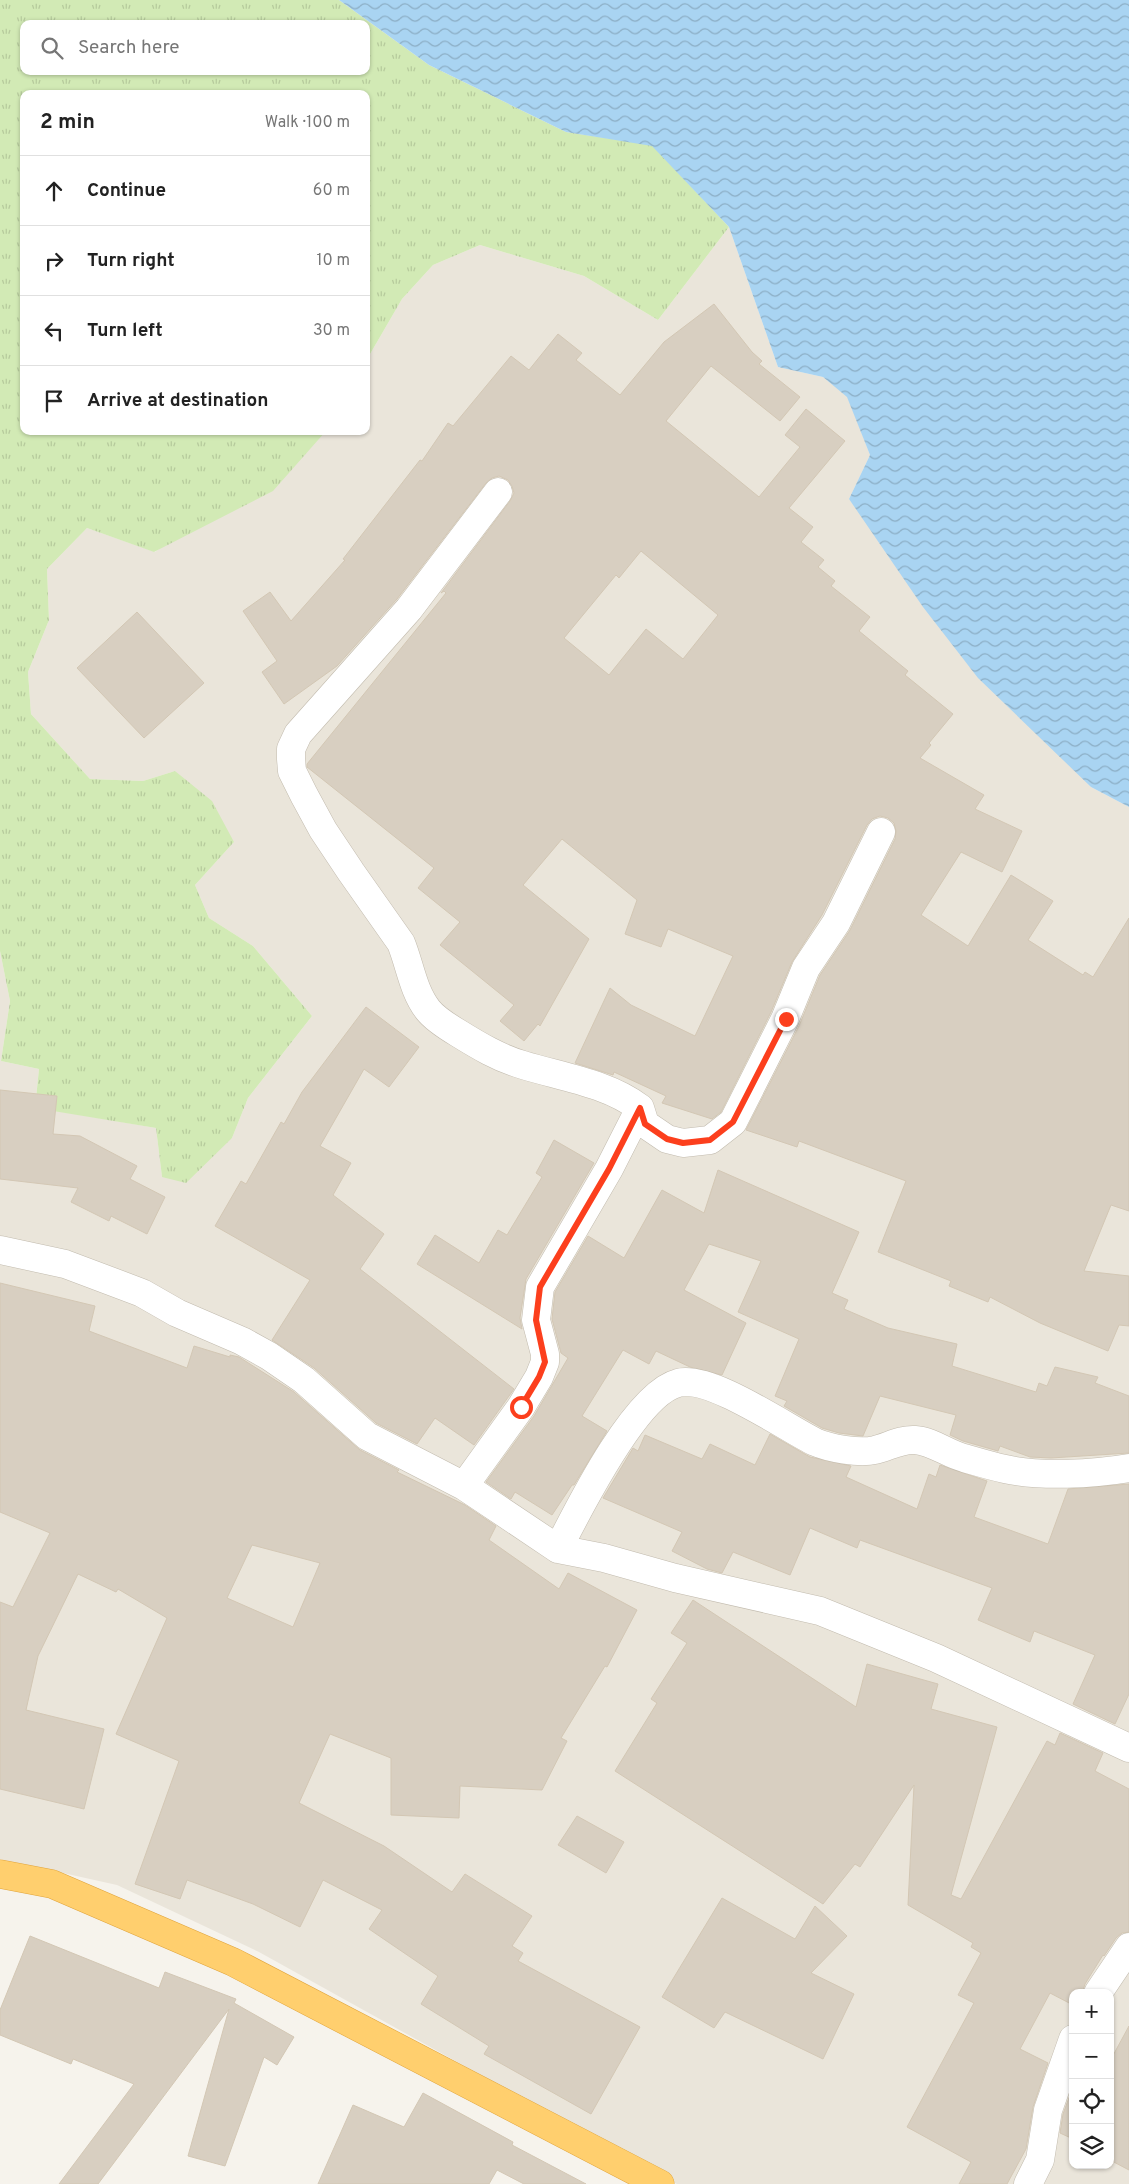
<!DOCTYPE html>
<html lang="en">
<head>
<meta charset="utf-8">
<style>
  body { margin:0; font-family:Overpass,sans-serif; background:#f2f2f2; color:#222 }
  .controls { position:absolute; right:15px; bottom:15px; display:grid; overflow:hidden; border-radius:10px; box-shadow:0 1px 4px #0004 }
  .controls button { width:45px; height:45px; display:grid; place-items:center; padding:0; border:0; border-bottom:1px solid #e0e0e0; background:#fff; color:#222; font:25px sans-serif }
  .stop { position:absolute; width:15px; height:15px; margin:-11px; border:4px solid #fc3f1d; border-radius:50%; background:#fff }
  .stop.end { background:#fc3f1d; border-color:#fff; box-shadow:0 1px 5px #0008 }
  .list { margin:0; padding:0; list-style:none }
  h2 { display:flex; justify-content:space-between; align-items:center; height:65px; margin:0; padding:0 20px; font-size:21px }
  h2 small { font-size:16px; font-weight:400; color:#767676 }
  .list li { display:grid; grid-template-columns:32px 1fr auto; gap:15px; align-items:center; box-sizing:border-box; height:70px; padding:0 20px; border-top:1px solid #e0e0e0 }
  .list b { display:block; font-size:19px; white-space:nowrap }
  .list em { font-size:16px; font-style:normal; color:#767676 }
  .icon { flex:none; width:28px; height:28px; fill:none; stroke:currentColor; stroke-width:2; stroke-linecap:round; stroke-linejoin:round }
  .map { position:relative; flex:none; width:1129px; height:2184px; overflow:hidden }
  .search { position:absolute; background:#fff; box-shadow:0 1px 4px #0004; left:20px; top:20px; width:350px; height:55px; display:flex; align-items:center; gap:12px; box-sizing:border-box; padding:0 18px; border-radius:10px; color:#767676; font-size:19px }
  .panel { position:absolute; background:#fff; box-shadow:0 1px 4px #0004; left:20px; top:90px; width:350px; height:345px; border-radius:10px }
  .map>svg:first-child { display:block }
  .residential { fill:#eae5da; fill-rule:evenodd }
  .grass { fill:url(#grass-tufts); fill-rule:evenodd }
  .water { fill:url(#water-waves) }
  .building { fill:#d8cfc1; stroke:#d3c7b4; fill-rule:evenodd }
  .lines { fill:none; stroke-linecap:round; stroke-linejoin:round }
  .minor-casing { stroke:#c2bbae; stroke-width:29 }
  .highway-casing { stroke:#e0a43c; stroke-width:29 }
  .minor { stroke:#fff; stroke-width:28 }
  .highway { stroke:#ffcf6e; stroke-width:28 }
  .route { stroke:#fc3f1d; stroke-width:6 }
</style>
</head>
<body>
<div class="map">
<svg width="1129" height="2184" viewBox="0 0 1129 2184">
  <defs>
    <pattern id="grass-tufts" width="24" height="20" patternUnits="userSpaceOnUse" patternTransform="scale(1.25)"><rect width="24" height="20" fill="#d2eab5"/><path d="M3 7l-1-3M5 7V3M7 7l1-3M15 17l-1-3M17 17v-4M19 17l1-3" fill="none" stroke="#b6ca9c"/></pattern>
    <pattern id="water-waves" width="16" height="10" patternUnits="userSpaceOnUse" patternTransform="scale(1.25)"><rect width="16" height="10" fill="#a9d4f2"/><path d="M0 5q4-4 8 0t8 0" fill="none" stroke="#8caec5"/></pattern>
  </defs>
  <rect width="100%" height="100%" fill="#f6f3ec"/>
  <path class="residential" d="M729 227 778 367 823 377 848 397 870 455 849 499 1091 787 1129 807V2184H677L259 1952 117 1885 0 1859V951L10 1001 1 1061 39 1069 35 1107 156 1128 162 1177 232 1138 248 1098 312 1016 253 946 209 918 195 885 234 842 175 771 143 781 90 779 31 714 28 672 49 620 47 569 87 528 155 552 326 431H366V361L402 299 433 265 480 245 584 276 658 320ZM1073 1993H1110V2165H1073Z"/>
  <path class="grass" d="M0 0H339L429 65 566 132 652 145 729 227 658 320 584 276 480 245 433 265 402 299 366 361V94H24V431H326L273 491 154 552 87 528 47 569 49 620 28 672 31 714 90 779 143 781 175 771 212 801 234 842 195 885 209 918 253 946 312 1016 248 1098 232 1138 186 1183 162 1177 156 1128 35 1108 39 1069 1 1061 10 1001 0 951ZM24 24H366V71H24Z"/>
  <path class="water" d="M339 0H1129V807L1091 787 978 678 923 607 849 499 870 455 847 397 823 377 778 367 729 227 652 146 566 132 429 65Z"/>
  <path class="building" d="M714 304 752 352 762 361 759 364 800 397 780 421 711 366 666 421 759 497 800 447 785 435 806 409 845 441 789 508 813 527 801 542 824 560 818 567 835 581 831 586 870 617 859 631 908 671 905 675 953 714 929 743 931 745 920 758 984 795 975 809 1022 831 1002 872 961 852 921 915 968 946 1011 875 1053 901 1028 940 1083 975 1085 972 1093 977 1129 918V1211L1111 1205 1084 1271 1129 1276V1326L1119 1325 1108 1351 1040 1323 990 1297 988 1302 949 1286 951 1281 878 1252 906 1181 799 1141 797 1147 746 1130 799 1026 820 975 850 930 895 839 896 831 894 823 888 818 880 816 872 819 867 825 822 915 792 962 771 1012 721 1112 712 1119 662 1103 666 1096 614 1072 613 1075 575 1063 610 988 631 1005 695 1036 733 956 668 929 661 947 625 934 637 900 562 839 523 885 589 939 540 1026 538 1024 524 1041 500 1021 514 1005 440 945 460 922 418 888 434 868 307 767V764L446 593 444 591 441 593 510 501 514 493 512 486 508 480 499 476 492 478 486 483 397 599 337 666 284 704 262 672 277 661 243 611 270 592 291 621 345 560 343 559 420 460 422 461 448 423 453 426 511 356 529 370 558 334 582 353 576 360 620 395 664 342ZM641 551 718 615 683 659 646 629 609 675 564 638 616 575 619 578Z
    M137 612 204 683 144 738 77 668Z
    M366 1007 419 1047 389 1087 364 1069 320 1146 351 1163 333 1195 384 1234 360 1269 514 1389 474 1445 435 1418 417 1444 376 1423 314 1368 272 1340 310 1280 215 1226 241 1181 246 1184 281 1122 284 1124 302 1092Z
    M0 1090 57 1096 53 1134 80 1136 137 1166 130 1179 165 1197 147 1234 111 1216 109 1221 71 1202 78 1188 0 1179Z
    M554 1140 594 1163 526 1279 520 1318 522 1329 417 1264 435 1235 479 1263 498 1230 507 1235 542 1177 536 1173Z
    M718 1170 859 1232 832 1293 848 1300 844 1309 888 1328 957 1344 952 1366 1036 1392 1039 1383 1047 1386 1055 1367 1098 1377 1095 1383 1129 1396V1453L1051 1458 1030 1457 1000 1446 998 1451 963 1441 950 1435 956 1415 880 1396 863 1436 839 1433 822 1428 784 1406 787 1401 775 1396 799 1339 738 1312 761 1261 709 1244 684 1290 746 1323 722 1375 690 1367 656 1351 649 1364 623 1350 582 1416 607 1431 574 1485H572L552 1515 515 1492 511 1499 486 1482 534 1416 568 1358 561 1353 552 1319 555 1292 588 1236 624 1258 662 1190 704 1213Z
    M0 1283 95 1306 89 1331 187 1368 194 1346 230 1357V1355L239 1357 294 1392 360 1450 399 1470 397 1472 465 1505 496 1526 489 1540 559 1589 568 1573 637 1610 607 1667 605 1666 561 1738 567 1741 542 1790 460 1786 459 1818 391 1815V1758L330 1734 299 1803 384 1846 452 1892 465 1874 532 1916 512 1946 523 1953 518 1961 640 2027 591 2114 484 2054 489 2046 421 2004 438 1976 369 1929 382 1910 323 1880 300 1927 253 1904 187 1880 180 1899 135 1884 179 1761 116 1734 167 1618 118 1589 116 1592 78 1574 38 1656 26 1710 104 1729 84 1809 0 1789V1602L13 1607 50 1533 0 1512ZM252 1545 320 1563 293 1627 227 1598Z
    M770 1434 810 1457 851 1466 846 1477 917 1509 929 1474 936 1477 940 1465 987 1481 974 1517 1048 1544 1068 1489 1129 1484V1694L1115 1724 1073 1704 1095 1655 1034 1631 1030 1642 978 1620 992 1588 860 1540 857 1548 810 1528 790 1575 733 1552 722 1573 707 1569 672 1551 682 1532 603 1498 633 1448 638 1451 645 1435 702 1459 710 1444 755 1465Z
    M693 1600 856 1707 867 1664 938 1684 931 1709 997 1727 951 1895 961 1899 1047 1741 1055 1745 1060 1733 1103 1753 1095 1771 1129 1789V1932L1122 1933 1116 1938 1104 1956 1103 1955 1085 1984 1082 1993H1073V2005L1050 1993 1020 2049 1048 2063 1033 2107 1026 2149 1007 2184H959L971 2162 907 2127 974 2003 958 1995 981 1953 971 1947 973 1943 908 1905 914 1785 860 1867 855 1864 823 1904 615 1771 657 1703 651 1699 687 1643 671 1633Z
    M577 1816 624 1842 606 1873 558 1845Z
    M722 1898 795 1939 815 1906 847 1936 811 1973 854 1994 823 2059 725 2012 714 2028 662 1997Z
    M30 1936 159 1988 165 1972 236 1999 234 2003 294 2037 277 2065 264 2057 225 2166 188 2156 229 2009 98 2184H59L134 2084 73 2059 71 2064 0 2035V2010Z
    M1129 2026V2170L1110 2160V2061Z
    M1073 2087V2139L1060 2133 1063 2114Z
    M423 2093 513 2142 512 2145 586 2184H524L497 2170 489 2184H318L353 2105 404 2127Z"/>
  <g class="lines">
    <g class="minor-casing">
      <path id="minor" d="M640 1108 645 1124 667 1139 683 1143 710 1140 733 1122 785 1019 806 968 836 923 881 832
        M0 1250 65 1264 142 1293 177 1313 242 1341 269 1356 304 1380 367 1436 464 1486 558 1549 604 1558 675 1578 820 1611 936 1658 1129 1748
        M464 1486 521 1407 539 1377 545 1362V1354L536 1320 540 1287 609 1169 640 1108C607 1083 562 1077 523 1065 499 1058 479 1046 458 1033 448 1027 435 1019 428 1010 413 991 410 965 401 943L351 872 323 830 304 795 292 771 291 759V749L298 734 409 609 498 492
        M558 1549C578 1510 635 1394 678 1383 709 1374 785 1427 815 1442 829 1448 859 1454 875 1450 888 1447 901 1439 915 1440 932 1441 948 1454 964 1458 978 1462 991 1466 1005 1469 1040 1477 1094 1474 1129 1468
        M1098 1993 1129 1947
        M1028 2184 1040 2160 1048 2110 1073 2039"/>
    </g>
    <g class="highway-casing">
      <path id="highway" d="M0 1874 52 1884 233 1962 660 2184"/>
    </g>
    <use href="#minor" class="minor"/>
    <use href="#highway" class="highway"/>
  </g>
  <g class="lines">
    <path class="route" d="M521 1407 539 1377 545 1362 536 1320 540 1287 609 1169 640 1108 645 1124 667 1139 683 1143 710 1140 733 1122 786 1019"/>
  </g>
</svg>
<div class="controls">
<button>+</button>
<button>−</button>
<button><svg class="icon" aria-label="locate" viewBox="0 0 24 24"><circle cx="12" cy="12" r="6"/><path d="M12 2v4M12 18v4M2 12h4M18 12h4"/></svg></button>
<button><svg class="icon" aria-label="layers" viewBox="0 0 24 24"><path d="M12 4l9 5-9 5-9-5zM3 14l9 5 9-5"/></svg></button>
</div>
<div class="stop" style="left:521px;top:1407px"></div>
<div class="stop end" style="left:786px;top:1019px"></div>
<div class="search"><svg class="icon" aria-label="search" viewBox="0 0 24 24"><circle cx="10" cy="10" r="6"/><path d="M15 15l6 6"/></svg>Search here</div>
<section class="panel">
<h2>2 min<small>Walk · 100 m</small></h2>
<ul class="list">
<li><svg class="icon" aria-label="ahead" viewBox="0 0 24 24"><path d="M12 20V5M6 11l6-6 6 6"/></svg><div><b>Continue</b></div><em>60 m</em></li>
<li><svg class="icon" aria-label="right" viewBox="0 0 24 24"><path d="M7 20v-9h11M14 6l5 5-5 5"/></svg><div><b>Turn right</b></div><em>10 m</em></li>
<li><svg class="icon" aria-label="left" viewBox="0 0 24 24"><path d="M17 20v-9H6M10 6l-5 5 5 5"/></svg><div><b>Turn left</b></div><em>30 m</em></li>
<li><svg class="icon" aria-label="arrive" viewBox="0 0 24 24"><path d="M6 21V4h12l-3 4 3 4H6"/></svg><div><b>Arrive at destination</b></div></li>
</ul>
</section>
</div>
</body>
</html>
